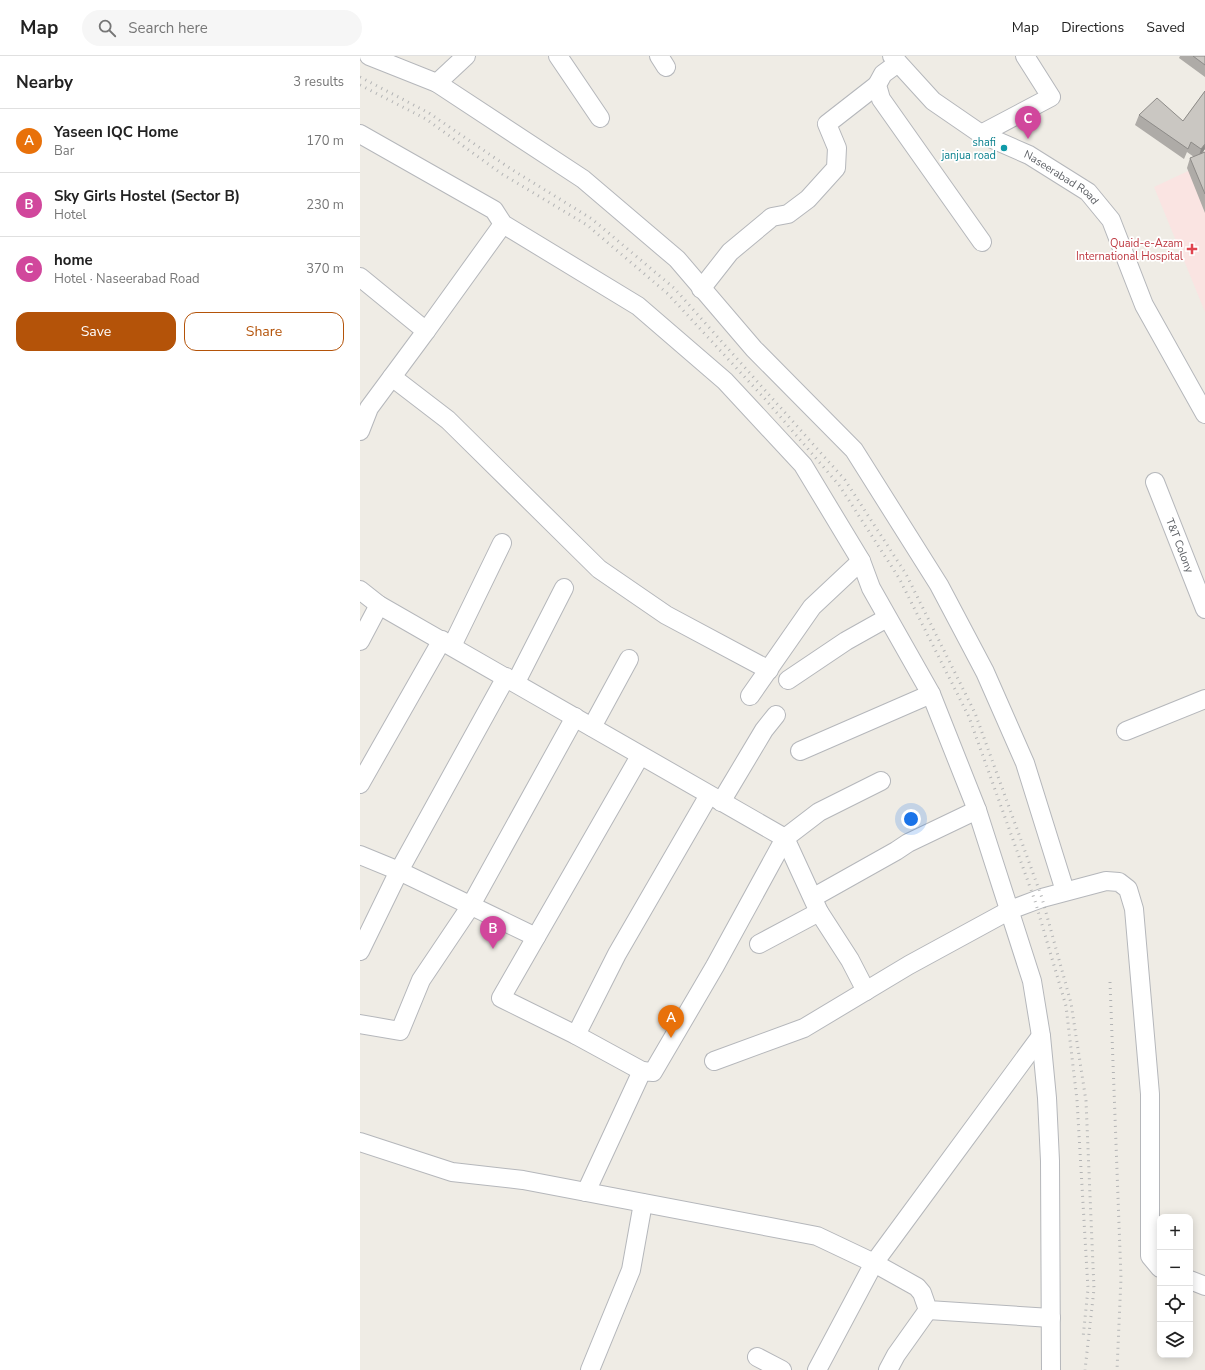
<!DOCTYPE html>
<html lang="en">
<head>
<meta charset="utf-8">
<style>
  body { margin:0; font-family:"Nunito Sans",sans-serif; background:#f6f6f6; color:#222 }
  .controls { position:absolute; right:12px; bottom:12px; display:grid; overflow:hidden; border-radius:8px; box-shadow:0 2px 10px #0003 }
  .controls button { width:36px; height:36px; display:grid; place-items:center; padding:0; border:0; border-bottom:1px solid #e0e0e0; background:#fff; color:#222; font:20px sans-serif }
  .you { position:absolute; left:551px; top:763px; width:14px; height:14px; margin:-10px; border:3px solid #fff; border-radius:50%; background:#1a73e8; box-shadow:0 0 0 6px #1a73e833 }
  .badge { display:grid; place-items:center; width:26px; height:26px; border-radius:50%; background:#b45309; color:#fff; font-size:13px; font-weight:700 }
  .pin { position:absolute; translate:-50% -33px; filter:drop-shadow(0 1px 2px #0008) }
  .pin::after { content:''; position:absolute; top:21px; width:14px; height:12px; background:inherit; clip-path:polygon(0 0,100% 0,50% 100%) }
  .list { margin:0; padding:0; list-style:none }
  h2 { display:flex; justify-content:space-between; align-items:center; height:52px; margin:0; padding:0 16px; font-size:17px }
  h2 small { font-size:13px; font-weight:400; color:#767676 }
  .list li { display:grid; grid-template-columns:26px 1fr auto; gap:12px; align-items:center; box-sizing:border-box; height:64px; padding:0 16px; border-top:1px solid #e0e0e0 }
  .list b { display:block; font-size:15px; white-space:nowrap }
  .list p { margin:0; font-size:13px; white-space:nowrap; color:#767676 }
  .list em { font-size:13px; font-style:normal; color:#767676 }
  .actions { display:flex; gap:8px; padding:12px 16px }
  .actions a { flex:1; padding:9px 0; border:1px solid #b45309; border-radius:12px; text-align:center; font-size:14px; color:#b45309 }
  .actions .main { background:#b45309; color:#fff }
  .icon { flex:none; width:22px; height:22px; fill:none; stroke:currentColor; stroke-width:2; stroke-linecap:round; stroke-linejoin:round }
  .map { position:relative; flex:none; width:845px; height:1314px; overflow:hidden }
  header { display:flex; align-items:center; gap:24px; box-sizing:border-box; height:56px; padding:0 20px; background:#fff; border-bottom:1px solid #e0e0e0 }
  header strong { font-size:19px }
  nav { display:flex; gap:22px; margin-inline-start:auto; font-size:14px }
  .search { width:280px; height:36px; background:#f6f6f6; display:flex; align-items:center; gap:10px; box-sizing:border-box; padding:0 14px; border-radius:22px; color:#767676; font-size:15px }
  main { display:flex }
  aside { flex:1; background:#fff }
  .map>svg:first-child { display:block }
  .medical { fill:#fae4e2 }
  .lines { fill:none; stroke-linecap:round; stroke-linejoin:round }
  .minor-casing { stroke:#b5b7bb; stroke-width:20 }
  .minor { stroke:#fff; stroke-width:18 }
  .rail { stroke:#b3b4b5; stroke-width:3; stroke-dasharray:1 5; stroke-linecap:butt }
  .wall { fill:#aeaba7 }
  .shaded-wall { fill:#8d8b88 }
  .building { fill:#cac7c2; stroke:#8d8b88 }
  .culture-dot { fill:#0f9aa8; stroke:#fff; stroke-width:1.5 }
  .health-dot { fill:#e0444e; stroke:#fff; stroke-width:1.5 }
  .labels { text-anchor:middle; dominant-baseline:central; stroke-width:3.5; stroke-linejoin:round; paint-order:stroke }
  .culture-label { font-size:11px; fill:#0d838f; stroke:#fff; text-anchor:end }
  .street-label { font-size:11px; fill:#5d6065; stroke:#fff }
  .health-label { font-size:11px; fill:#be3a42; stroke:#fff; text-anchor:end }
</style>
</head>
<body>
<header>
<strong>Map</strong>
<div class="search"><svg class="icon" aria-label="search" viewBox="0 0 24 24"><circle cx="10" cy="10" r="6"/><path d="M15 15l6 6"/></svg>Search here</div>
<nav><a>Map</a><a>Directions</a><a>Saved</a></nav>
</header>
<main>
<aside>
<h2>Nearby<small>3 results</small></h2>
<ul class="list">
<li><span class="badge" style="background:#e8710a">A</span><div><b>Yaseen IQC Home</b><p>Bar</p></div><em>170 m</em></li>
<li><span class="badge" style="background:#d1479c">B</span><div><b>Sky Girls Hostel (Sector B)</b><p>Hotel</p></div><em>230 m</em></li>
<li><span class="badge" style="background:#d1479c">C</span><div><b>home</b><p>Hotel · Naseerabad Road</p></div><em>370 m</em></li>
</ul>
<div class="actions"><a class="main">Save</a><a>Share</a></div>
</aside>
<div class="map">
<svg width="845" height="1314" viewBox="0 0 845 1314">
  <rect width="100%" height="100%" fill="#efece5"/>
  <path class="medical" d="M845 107V256L794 131Z"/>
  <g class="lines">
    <g class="minor-casing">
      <g id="minor">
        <path d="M9 0 77 27 223 123 317 203 394 293 494 394 579 529 625 616 665 707 705 835"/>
        <path d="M198 0 240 62"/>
        <path d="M299 0 306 11"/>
        <path id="s1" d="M532 0 573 45 621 78 669 99 728 136 751 164 784 249 845 358"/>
        <path d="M538 7 523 18 517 29 521 43 622 186"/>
        <path d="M77 27 106 0"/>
        <path d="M0 78 134 154 143 168 278 250 365 325 443 409 501 505 511 532 571 638 617 754 672 925 681 980 687 1042 690 1105 691 1314"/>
        <path d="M621 78 691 41 665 0"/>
        <path d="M0 221 66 275 143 168"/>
        <path d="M341 233 370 196 412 161 428 158 448 143 476 112 477 92 467 68 517 29"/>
        <path d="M32 321 88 364 239 513 306 559 409 614"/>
        <path d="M0 375 9 352 66 275"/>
        <path id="s2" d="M795 426 845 553"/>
        <path d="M0 534 19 549 425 782 459 856 490 904 506 935"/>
        <path d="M0 585 19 549"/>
        <path d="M92 590 142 487"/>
        <path d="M428 624 486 585 527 562"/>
        <path d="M156 626 204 532"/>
        <path d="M390 640 452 551 501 505"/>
        <path d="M232 671 269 603"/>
        <path d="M766 675 845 643"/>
        <path d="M440 695 571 638"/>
        <path d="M0 728 82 584"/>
        <path d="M361 746 404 674 416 659"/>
        <path d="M0 799 39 815 176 881"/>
        <path d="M454 841 536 795 548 787 617 754"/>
        <path d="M399 888 459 856"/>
        <path d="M0 895 39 815 146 621"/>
        <path d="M0 968 40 975 61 924 110 851 215 661"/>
        <path d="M216 979 141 942 280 700"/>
        <path d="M354 1005 444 972 549 909 650 854 682 842 746 825 759 826 768 833 774 853 790 1038V1200L800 1212"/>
        <path d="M282 1015 216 979 257 898 349 739"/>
        <path d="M0 1086 92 1116 163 1124 457 1180 514 1207 557 1231 562 1237 568 1254 691 1262"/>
        <path d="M226 1136 282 1015 293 1016 355 910 425 782 459 756 521 725"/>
        <path d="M830 1224 845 1230"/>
        <path d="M397 1301 422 1314"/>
        <path d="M230 1314 271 1214 283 1147"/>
        <path d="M457 1314 514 1207 681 980"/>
        <path d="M528 1314 536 1299 568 1254"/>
      </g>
    </g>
    <use href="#minor" class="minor"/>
    <path class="rail" d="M0 21 69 57 151 113 232 163 314 232 485 424 546 518 615 657 682 842 711 947 726 1045 734 1233 725 1314
      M0 29 66 63 142 118 227 169 308 238 405 343 479 429 539 522 609 661 675 845 706 950 717 1044 728 1233 723 1282
      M750 926 761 1222 757 1314"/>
  </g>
  <path class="wall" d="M820 0H845V21L819 2Z
    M845 35V93L842 98 845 96V157L827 112 830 102 834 101 827 96 824 103 775 69 779 59 823 65Z"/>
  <path class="shaded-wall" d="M845 88V93L838 103 841 93Z"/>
  <path class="building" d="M833 0H845V9Z
    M845 35V88L841 93 831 86 828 93 779 59 797 42 823 65Z
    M845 96V138L830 102Z"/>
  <circle class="culture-dot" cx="644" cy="92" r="4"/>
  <path class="health-dot" d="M830 187h4v4h4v4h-4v4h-4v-4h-4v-4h4z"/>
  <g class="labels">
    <g class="culture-label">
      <text x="636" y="86">shafi<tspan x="636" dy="13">janjua road</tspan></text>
    </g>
    <g class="street-label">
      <text stroke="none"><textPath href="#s1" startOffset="211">Naseerabad Road</textPath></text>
      <text stroke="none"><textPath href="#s2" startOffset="68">T&amp;T Colony</textPath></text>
    </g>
    <g class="health-label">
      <text x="823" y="187">Quaid-e-Azam<tspan x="823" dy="13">International Hospital</tspan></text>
    </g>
  </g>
</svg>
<div class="controls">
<button>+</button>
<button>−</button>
<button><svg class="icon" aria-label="locate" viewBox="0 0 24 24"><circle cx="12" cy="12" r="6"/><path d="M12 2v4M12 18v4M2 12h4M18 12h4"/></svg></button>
<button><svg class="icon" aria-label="layers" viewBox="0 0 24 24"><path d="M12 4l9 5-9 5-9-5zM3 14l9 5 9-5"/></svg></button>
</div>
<div class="you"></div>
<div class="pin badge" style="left:311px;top:982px;background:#e8710a">A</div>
<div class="pin badge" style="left:133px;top:893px;background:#d1479c">B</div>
<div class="pin badge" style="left:668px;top:83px;background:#d1479c">C</div>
</div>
</main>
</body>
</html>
